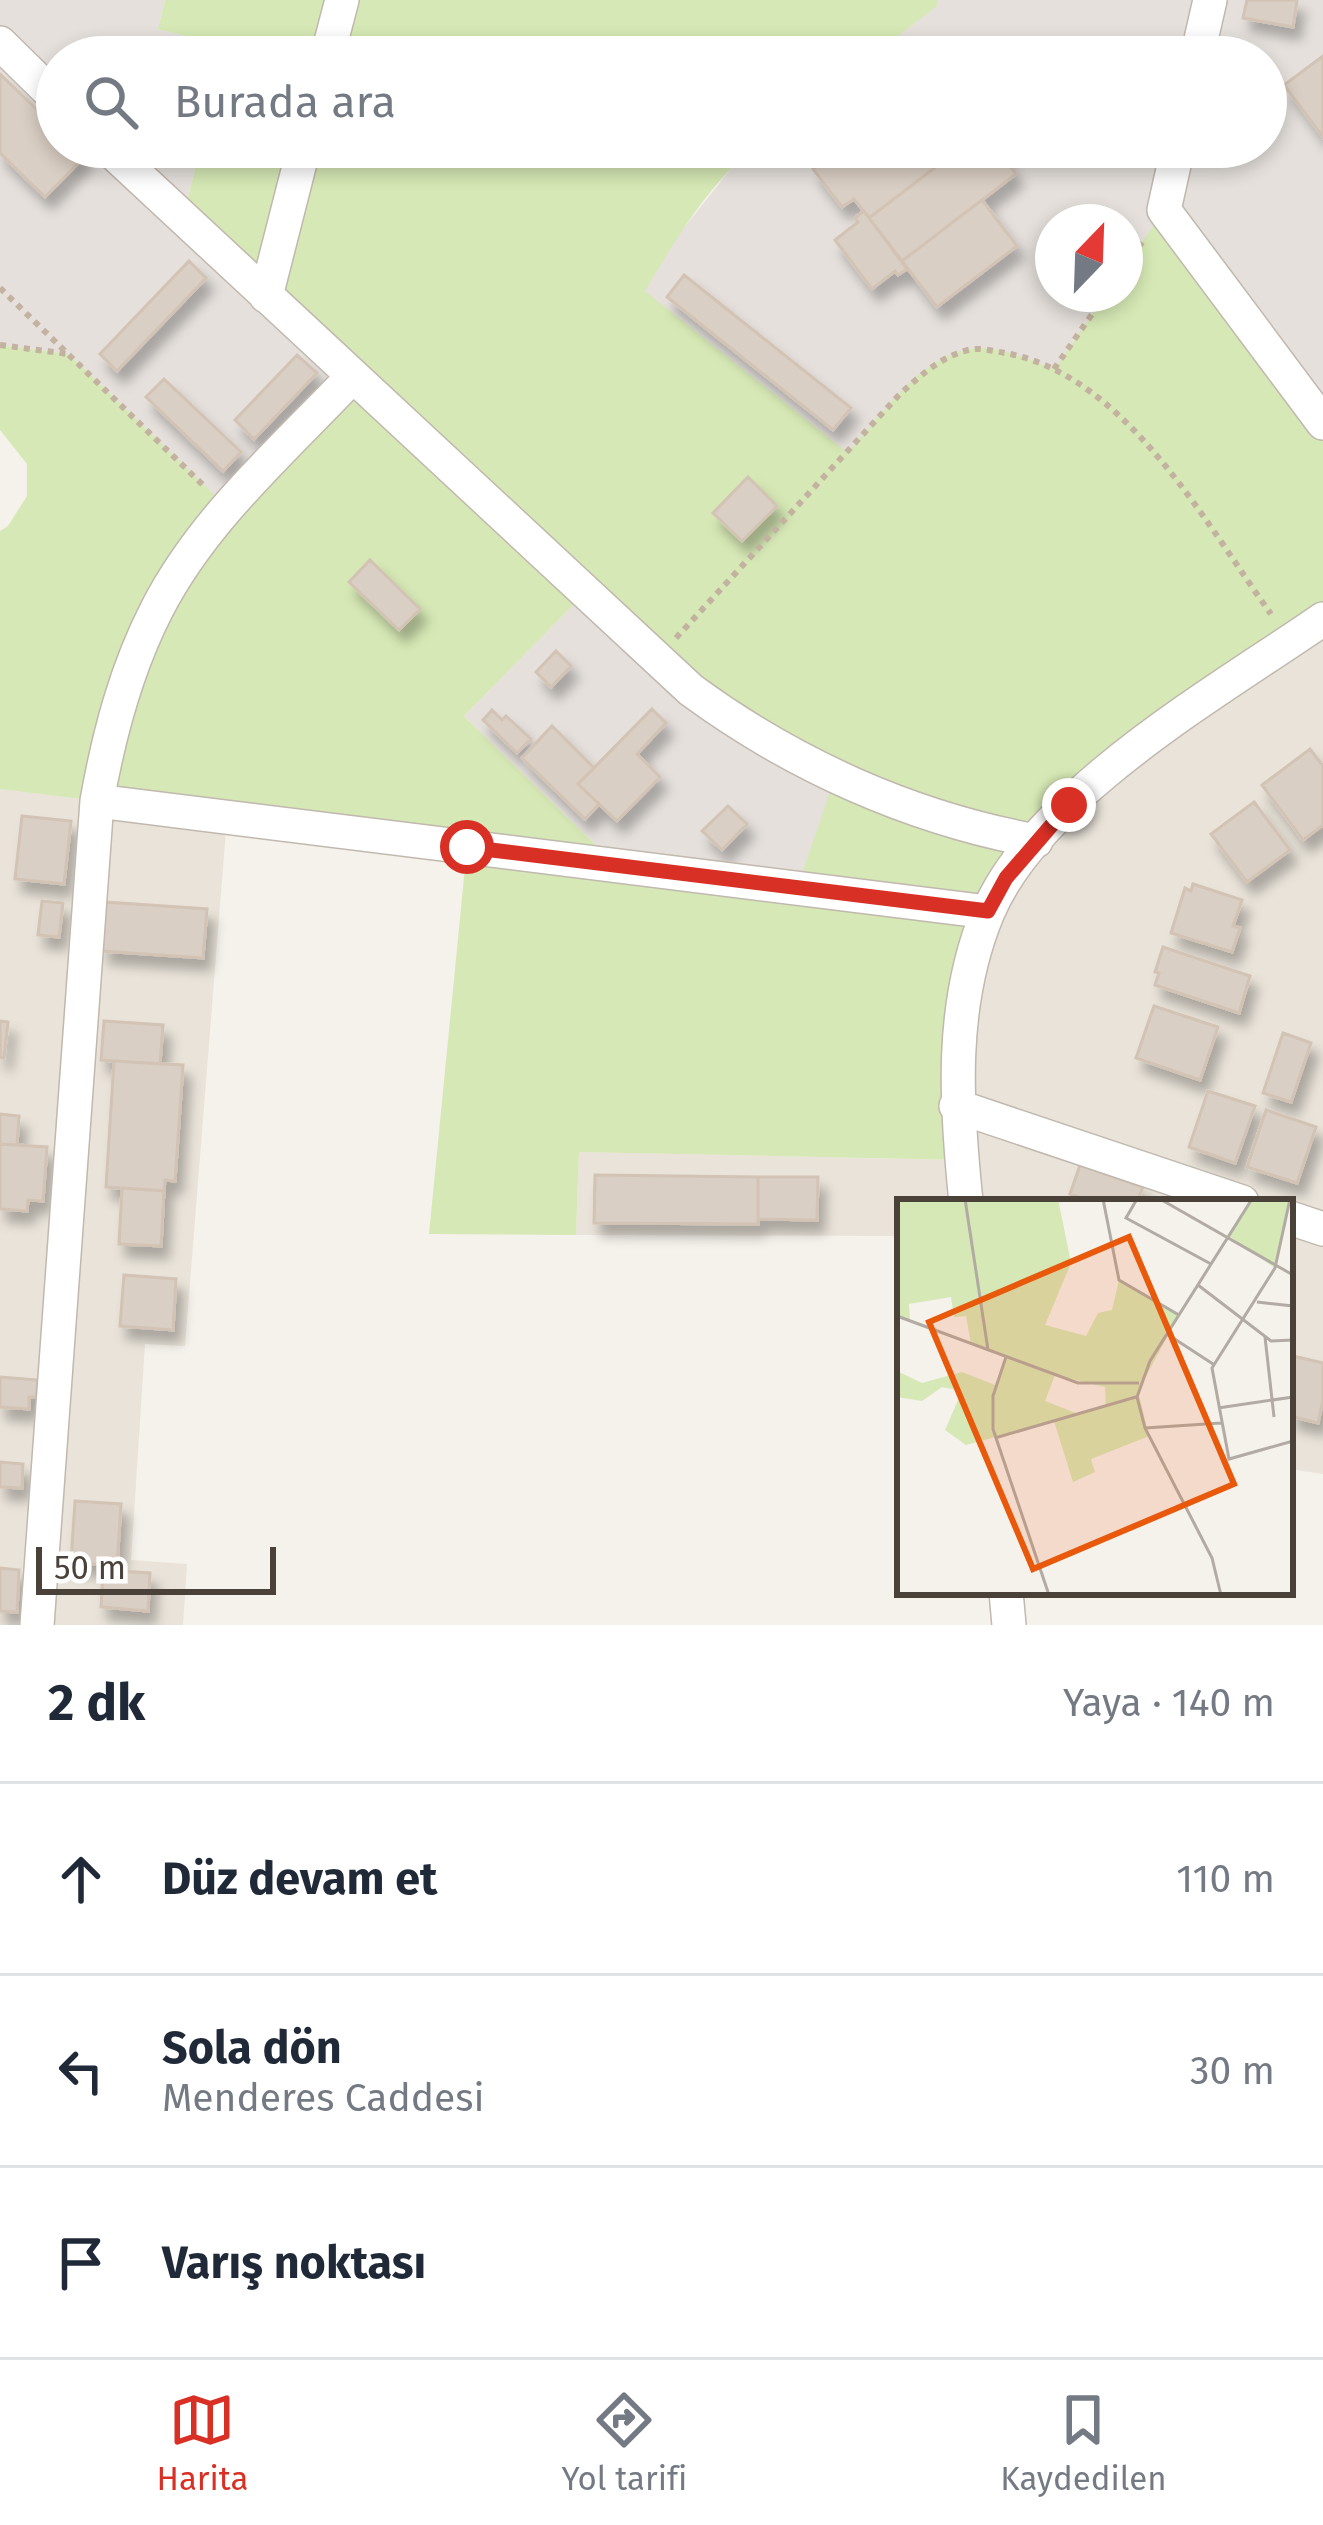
<!DOCTYPE html>
<html lang="tr">
<head>
<meta charset="utf-8">
<style>
  body { margin:0; font-family:"Fira Sans",sans-serif; background:#f2f2f3; color:#1f2937 }
  .compass { position:absolute; left:1035px; top:204px; width:108px; height:108px; border-radius:50%; background:#fff; box-shadow:0 6px 18px #0003; rotate:23deg }
  .scale { position:absolute; left:36px; bottom:30px; width:240px; box-sizing:border-box; padding-left:12px; border:6px solid #4a4139; border-top:0; font-size:33px; line-height:42px; white-space:nowrap; color:#4a4139; -webkit-text-stroke:9px #fff; paint-order:stroke }
  .stop { position:absolute; width:36px; height:36px; margin:-27px; border:9px solid #d93025; border-radius:50%; background:#fff }
  .stop.end { background:#d93025; border-color:#fff; box-shadow:0 3px 12px #0008 }
  .list { margin:0; padding:0; list-style:none }
  h2 { display:flex; justify-content:space-between; align-items:center; height:156px; margin:0; padding:0 48px; font-size:51px }
  h2 small { font-size:39px; font-weight:400; color:#747a83 }
  .list li { display:grid; grid-template-columns:78px 1fr auto; gap:36px; align-items:center; box-sizing:border-box; height:192px; padding:0 48px; border-top:3px solid #e0e1e3 }
  .list b { display:block; font-size:45px; white-space:nowrap }
  .list p { margin:0; font-size:39px; white-space:nowrap; color:#747a83 }
  .list em { font-size:39px; font-style:normal; color:#747a83 }
  .icon { flex:none; width:66px; height:66px; fill:none; stroke:currentColor; stroke-width:2; stroke-linecap:round; stroke-linejoin:round }
  .map { position:relative; flex:none; width:1323px; height:1625px; overflow:hidden }
  .search { position:absolute; background:#fff; box-shadow:0 6px 18px #0003; left:36px; right:36px; top:36px; height:132px; display:flex; align-items:center; gap:30px; box-sizing:border-box; padding:0 42px; border-radius:66px; color:#747a83; font-size:45px }
  .sheet { height:732px; background:#fff }
  nav { display:flex; justify-content:space-around; align-items:center; box-sizing:border-box; height:168px; border-top:3px solid #e0e1e3; background:#fff; font-size:33px; color:#747a83 }
  nav a { display:grid; justify-items:center; gap:6px }
  nav .on { color:#d93025 }
  .map>svg:first-child { display:block }
  .residential { fill:#e9e3d9; fill-rule:evenodd }
  .industrial { fill:#e5e0dc; fill-rule:evenodd }
  .green { fill:#d6e8b5; fill-rule:evenodd }
  .building { fill:#dacfc4; stroke:#d2c3b4; stroke-width:3; filter:url(#shadow) }
  .lines { fill:none; stroke-linecap:round; stroke-linejoin:round }
  .minor-casing { stroke:#c1b8ae; stroke-width:36 }
  .path { stroke:#c3b29f; stroke-width:6; stroke-dasharray:6 6; stroke-linecap:butt }
  .minor { stroke:#fff; stroke-width:33 }
  .route { stroke:#d93025; stroke-width:15 }
  .inset-road { fill:none; stroke:#b1aba4; stroke-width:3 }
  .view { fill:#e8590c; fill-opacity:0.15; stroke:#e8590c; stroke-width:6 }
  .inset-edge { fill:none; stroke:#4a4139; stroke-width:6 }
</style>
</head>
<body>
<div class="map">
<svg width="1323" height="1625" viewBox="0 0 1323 1625">
  <defs>
    <filter id="shadow"><feDropShadow dx="7" dy="12" stdDeviation="6" flood-color="#0004"/></filter>
  </defs>
  <rect width="100%" height="100%" fill="#f5f1eb"/>
  <path class="residential" d="M938 0H1323V1474L1290 1469V1202H900V1236L576 1235 579 1152 961 1160 755 147H1266V57H871L937 6ZM1053 222H1125V294H1053Z
    M0 789 227 817 185 1346 145 1344 131 1560 187 1564 183 1625H0Z"/>
  <path class="industrial" d="M0 0H165L158 29 225 46 222 57H57V147H200L183 219 352 377 228 509 69 354 0 345Z
    M938 0H1323V619L934 364 899 395 848 454 644 291 679 234 738 160 755 147H1266V57H871L937 6ZM1053 222H1125V294H1053Z
    M584 594 836 777 797 888 616 865 464 716Z"/>
  <path class="green" d="M165 0H938L937 6 871 57H222L224 46 158 29Z
    M200 147H755C708 184 675 241 645 291L848 453C880 417 919 357 971 349 996 344 1031 361 1055 369L1106 294H1125V267L1164 210 1323 423V619L1150 740 988 912 962 1160 579 1152 576 1235 429 1234 467 847 0 789V531L8 526 27 496V464L0 430V345L69 354 228 508 352 377 183 219ZM584 594 835 777 797 888 616 865 464 716Z"/>
  <path class="building" d="M1247 0H1297L1293 27 1243 18Z
    M166 40 188 46 187 50 207 57H162Z
    M1323 56V137L1284 85Z
    M0 74 57 129V147H75L85 156 45 197 0 153Z
    M843 147H962L869 218 854 199 842 207 813 169Z
    M962 147H996L1016 174 902 261 869 218Z
    M982 200 1017 246 937 307 902 261Z
    M864 211 907 269 898 275 895 271 872 289 835 240 858 222 855 218Z
    M189 261 206 278 117 371 100 354Z
    M684 275 851 408 833 430 667 297Z
    M297 355 317 373 254 439 235 420Z
    M164 379 241 452 223 471 146 397Z
    M748 477 777 506 742 541 713 513Z
    M370 560 420 609 399 630 349 582Z
    M556 651 571 666 551 687 536 672Z
    M652 709 666 723 637 754 660 777 617 821 578 784Z
    M492 710 502 720 506 716 531 739 517 753 483 720Z
    M552 726 594 768 578 784 599 804 585 819 522 758Z
    M1310 749 1323 766V825L1303 840 1262 785Z
    M1254 802 1290 850 1247 882 1211 834Z
    M728 806 747 824 722 850 702 831Z
    M22 816 71 821 64 884 15 879Z
    M1193 884 1242 900 1233 926 1240 928 1232 952 1171 933 1185 888 1191 891Z
    M42 901 63 903 59 937 38 935Z
    M105 902 207 909 203 958 102 951Z
    M1163 947 1250 976 1239 1013 1155 985 1159 973 1155 972Z
    M1154 1006 1218 1027 1200 1080 1136 1058Z
    M0 1021 8 1022 4 1058 0 1057Z
    M104 1021 163 1025 160 1064 101 1060Z
    M1283 1033 1311 1043 1291 1102 1263 1093Z
    M114 1061 183 1065 175 1181 165 1180 164 1191 106 1187Z
    M1208 1091 1255 1106 1235 1163 1189 1147Z
    M1266 1110 1316 1127 1297 1183 1247 1167Z
    M0 1114 19 1116 17 1145 0 1144Z
    M0 1144 47 1147 43 1201 28 1200 27 1211 0 1209Z
    M1080 1165 1143 1187 1137 1202H1093L1070 1194Z
    M595 1175 758 1177V1224L594 1223Z
    M758 1177H818L817 1220 758 1219Z
    M122 1188 164 1191 161 1246 119 1244Z
    M124 1275 176 1279 173 1330 120 1326Z
    M1293 1356 1323 1363V1400L1318 1423 1290 1416Z
    M0 1377 38 1380 36 1397H29V1409L0 1407Z
    M0 1462 23 1464 22 1488 0 1487Z
    M75 1501 121 1504 117 1566 71 1562Z
    M0 1568 19 1570 17 1612 0 1611Z
    M103 1570 150 1573 148 1611 101 1607Z"/>
  <g class="lines">
    <g class="minor-casing">
      <path id="minor" d="M0 43 57 99
        M327 57 342 0
        M1197 57 1210 0
        M107 147 691 690C793 765 911 818 1036 841
        M1178 147 1164 210 1323 423
        M266 296 304 147
        M97 801 988 912
        M956 1106 1242 1202
        M966 1202C956 1105 949 1005 988 912 1039 793 1219 691 1323 619
        M1290 1218 1323 1229
        M1006 1592 1009 1625
        M37 1625 97 801C109 734 126 669 157 609 203 519 284 449 352 377"/>
    </g>
    <path class="path" d="M1125 267 1145 238
      M0 288 204 486
      M0 345 68 354
      M1054 369 1106 294
      M676 638 899 395C920 376 940 357 968 350 979 347 993 351 1005 353 1125 374 1205 523 1271 614"/>
    <use href="#minor" class="minor"/>
  </g>
  <g class="lines">
    <path class="route" d="M467 847 988 911 1006 878 1069 805"/>
  </g>
  <g transform="translate(897 1199)">
    <rect width="396" height="396" fill="#f5f1eb"/>
    <path d="M0 0H161L174 64 148 126 189 137 201 114 215 111 222 81 282 116 241 192 252 237 194 260 198 273 176 283 157 222 69 246 48 231 65 192 45 188 25 202 0 198V172L25 184 65 173 98 186 109 158 74 145 69 117 57 118 54 98 12 105 13 122 0 117ZM158 176 208 188 209 207 181 215 148 202ZM355 0H393L378 69 332 37Z" fill="#d6e8b5" fill-rule="evenodd"/>
    <path class="inset-road" d="M68 0 91 151M206 0 222 81 282 116M240 0 229 19 314 65M263 0 396 76M393 0 378 69 315 169 332 260 396 242M301 86 374 142 396 141M360 103 396 107M0 117 181 184H242M270 135 316 165M368 138 377 218M109 158 96 197V230L152 396M321 209 396 198M248 229 324 224M98 239 239 198M324 396 315 359 248 229 240 198 253 162 355 0"/>
    <path class="view" d="M232 38 337 285 136 370 32 123Z"/>
    <rect width="396" height="396" class="inset-edge"/>
  </g>
</svg>
<svg class="compass" viewBox="-18 -18 36 36"><path d="M0-13l5 13h-10z" fill="#e53935"/><path d="M0 13l5-13h-10z" fill="#747a83"/></svg>
<div class="scale">50 m</div>
<div class="stop" style="left:467px;top:847px"></div>
<div class="stop end" style="left:1069px;top:805px"></div>
<div class="search"><svg class="icon" aria-label="search" viewBox="0 0 24 24"><circle cx="10" cy="10" r="6"/><path d="M15 15l6 6"/></svg>Burada ara</div>
</div>
<section class="sheet">
<h2>2 dk<small>Yaya · 140 m</small></h2>
<ul class="list">
<li><svg class="icon" aria-label="ahead" viewBox="0 0 24 24"><path d="M12 20V5M6 11l6-6 6 6"/></svg><div><b>Düz devam et</b></div><em>110 m</em></li>
<li><svg class="icon" aria-label="left" viewBox="0 0 24 24"><path d="M17 20v-9H6M10 6l-5 5 5 5"/></svg><div><b>Sola dön</b><p>Menderes Caddesi</p></div><em>30 m</em></li>
<li><svg class="icon" aria-label="arrive" viewBox="0 0 24 24"><path d="M6 21V4h12l-3 4 3 4H6"/></svg><div><b>Varış noktası</b></div></li>
</ul>
</section>
<nav>
<a class="on"><svg class="icon" aria-label="map" viewBox="0 0 24 24"><path d="M3 6l6-2 6 2 6-2v14l-6 2-6-2-6 2zM9 4v14M15 6v14"/></svg>Harita</a>
<a><svg class="icon" aria-label="directions" viewBox="0 0 24 24"><path d="M12 3l9 9-9 9-9-9zM9 14v-3h6M13 9l2 2-2 2"/></svg>Yol tarifi</a>
<a><svg class="icon" aria-label="saved" viewBox="0 0 24 24"><path d="M7 4h10v16l-5-4-5 4z"/></svg>Kaydedilen</a>
</nav>
</body>
</html>
